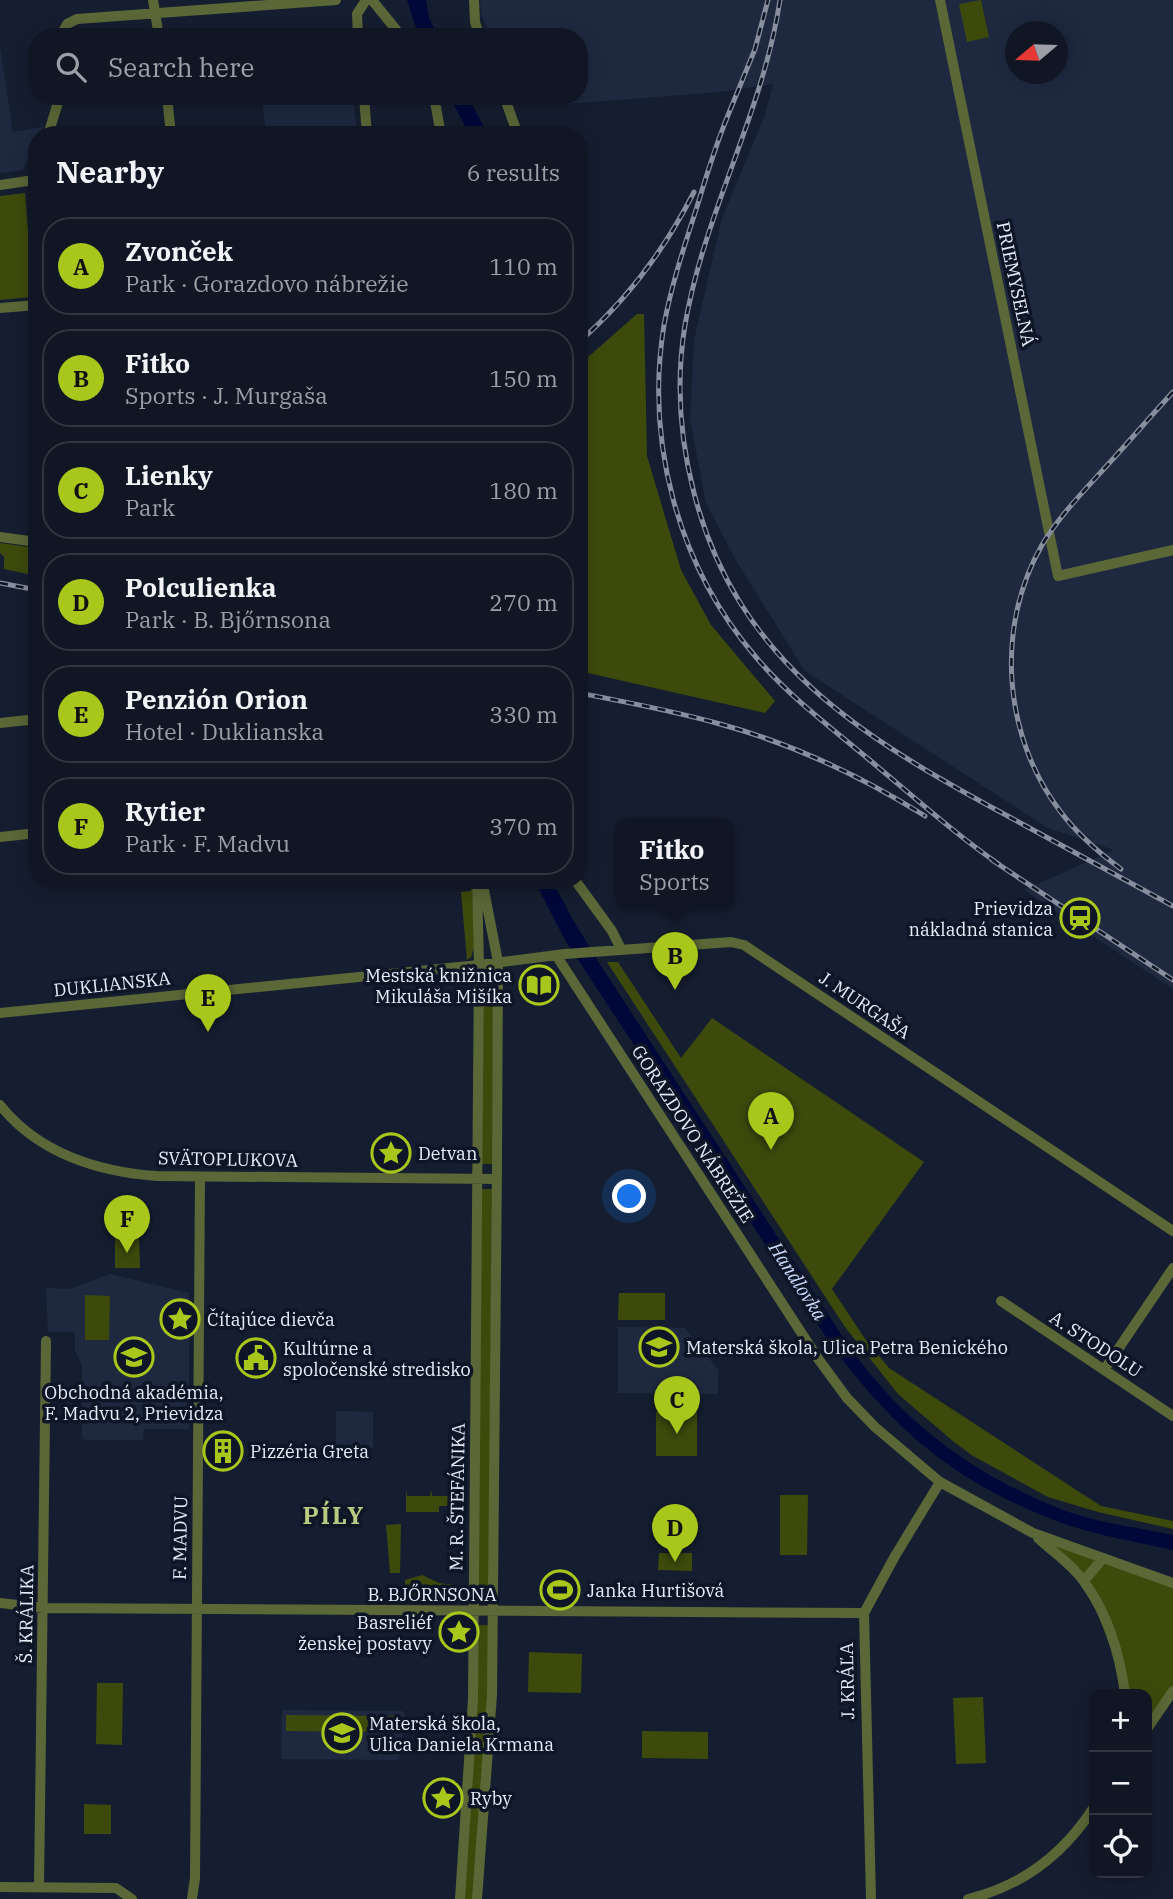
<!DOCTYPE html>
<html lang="en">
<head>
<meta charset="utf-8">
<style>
  body { margin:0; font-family:"IBM Plex Serif",serif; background:#191f2c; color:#f1f3f6 }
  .controls { position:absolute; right:21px; bottom:21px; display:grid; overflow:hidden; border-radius:14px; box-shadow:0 4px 18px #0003 }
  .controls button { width:63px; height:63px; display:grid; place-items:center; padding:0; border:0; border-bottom:2px solid #303541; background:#101624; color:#f1f3f6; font:35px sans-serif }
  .compass { position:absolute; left:1005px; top:21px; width:63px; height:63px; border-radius:50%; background:#101624; box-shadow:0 4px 18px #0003; rotate:251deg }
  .you { position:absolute; left:630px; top:1197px; width:24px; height:24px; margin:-18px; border:5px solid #fff; border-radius:50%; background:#1a73e8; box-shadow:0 0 0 10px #1a73e833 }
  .badge { display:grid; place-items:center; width:46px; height:46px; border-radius:50%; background:#a9c71b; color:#111; font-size:23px; font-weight:700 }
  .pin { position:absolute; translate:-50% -58px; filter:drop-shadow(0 2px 4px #0008) }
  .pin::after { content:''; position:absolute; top:37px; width:24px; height:21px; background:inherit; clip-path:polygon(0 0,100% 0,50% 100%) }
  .popup { position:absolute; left:615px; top:818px; width:119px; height:91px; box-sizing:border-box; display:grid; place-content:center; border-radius:14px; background:#101624; filter:drop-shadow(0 2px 5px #0005); font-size:23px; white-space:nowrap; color:#9c9fa6 }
  .popup b { font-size:26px; color:#f1f3f6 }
  .popup::after { content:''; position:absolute; left:50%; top:100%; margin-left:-14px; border:14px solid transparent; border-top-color:#101624 }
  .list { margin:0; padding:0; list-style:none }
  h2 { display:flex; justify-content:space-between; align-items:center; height:91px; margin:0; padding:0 28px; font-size:30px }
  h2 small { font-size:23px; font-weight:400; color:#9c9fa6 }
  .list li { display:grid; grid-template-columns:46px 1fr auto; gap:21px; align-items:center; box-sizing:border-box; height:98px; margin:0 14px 14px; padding:0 14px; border:2px solid #303541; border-radius:28px }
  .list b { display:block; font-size:26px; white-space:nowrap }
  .list p { margin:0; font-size:23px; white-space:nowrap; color:#9c9fa6 }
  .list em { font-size:23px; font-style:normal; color:#9c9fa6 }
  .icon { flex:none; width:38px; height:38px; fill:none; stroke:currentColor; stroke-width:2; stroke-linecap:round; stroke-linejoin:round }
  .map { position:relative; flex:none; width:1173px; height:1899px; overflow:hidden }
  .search { position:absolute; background:#101624; box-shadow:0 4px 18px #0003; left:28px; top:28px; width:560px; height:77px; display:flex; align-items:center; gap:18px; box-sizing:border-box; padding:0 24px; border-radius:28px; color:#9c9fa6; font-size:26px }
  .panel { position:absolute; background:#101624; box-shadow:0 4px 18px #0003; left:28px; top:126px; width:560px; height:763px; border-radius:28px }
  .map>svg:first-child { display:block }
  .built { fill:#1e2940; fill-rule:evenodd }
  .green { fill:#3e4a0c }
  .water { fill:#00083a }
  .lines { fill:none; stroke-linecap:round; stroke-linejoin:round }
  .minor { stroke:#5b6737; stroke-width:10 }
  .rail-casing { stroke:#878e9d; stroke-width:5 }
  .rail { stroke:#0d1526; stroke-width:2.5; stroke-dasharray:8; stroke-linecap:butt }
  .labels { text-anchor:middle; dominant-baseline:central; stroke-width:7; stroke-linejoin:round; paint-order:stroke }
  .street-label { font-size:18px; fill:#e6edf9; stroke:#0d1526 }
  .poi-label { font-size:18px; fill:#e6edf9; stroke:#0d1526; text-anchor:start }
  .water-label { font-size:19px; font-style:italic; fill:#cadcfe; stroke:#0d1526 }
  .district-label { font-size:24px; font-weight:bold; letter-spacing:2px; fill:#b8cb81; stroke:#0d1526 }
</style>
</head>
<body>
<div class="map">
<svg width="1173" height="1899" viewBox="0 0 1173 1899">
  <rect width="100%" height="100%" fill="#151e30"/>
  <path class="built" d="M480 0H1173V989L1024 890 1114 850 1048 828 805 671 734 557 706 503 690 419 694 340 722 218 765 115 773 84 719 92 566 104 565 99 516 105 512 96H579V37H490L481 14ZM1016 32H1058V74H1016Z
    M0 47 13 132 43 127 39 135H37V140L23 170 0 173Z
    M262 96H353L357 135H266Z
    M110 1274 189 1293V1429H144L143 1440H85L82 1437V1365L75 1350V1332H48L46 1288 70 1289Z
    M618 1327 685 1328 718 1370V1394H699L698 1397 678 1398 658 1396 657 1393H618Z
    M336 1411 373 1412V1448L336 1447Z
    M282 1710 402 1711 405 1715 399 1760 281 1759Z"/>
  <path class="green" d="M981 0 989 37 967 42 959 4Z
    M25 193 33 297 0 300V196Z
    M637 314H644L647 456 681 570 711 625 775 701 765 713 579 671V365Z
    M0 543 37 548V576L4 569V557L0 553Z
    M470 880H472L474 948 471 957 467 960 461 892 471 891Z
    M607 962H618L681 1058 712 1018 924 1162 832 1289 865 1339 889 1368 1101 1506 1173 1521V1529L1098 1512 1048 1497 973 1456 954 1442 898 1394 845 1327Z
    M483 981H494L492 1164H481Z
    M481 1189H492L489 1599H478Z
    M115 1237H139L140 1268H115Z
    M619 1293H665V1320H618Z
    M85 1295 110 1296 109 1340H85Z
    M656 1412H697V1456H656Z
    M406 1489 407 1496H430L431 1489 432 1496H454V1489H458L450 1506H439V1512H406Z
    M780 1495H808L807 1555H780Z
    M401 1524 400 1573H390L386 1525Z
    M1032 1532 1173 1584V1689L1147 1726V1694H1122V1677L1085 1581Z
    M659 1553H692V1571L658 1570Z
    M422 1575 439 1583 454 1585V1601H405V1580Z
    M478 1625H489L488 1696 473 1899H464L477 1696Z
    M529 1652 582 1654 581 1693 528 1692Z
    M97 1683H123L122 1745 96 1744Z
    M983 1697 986 1763 956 1764 953 1698Z
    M286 1715 398 1716 397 1732 286 1731Z
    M642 1731 708 1732V1759L642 1758Z
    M84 1804 111 1805V1834H84Z"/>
  <path class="water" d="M407 0H426L429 18 438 37H419Z
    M449 96H468L488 135H470Z
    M534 880H552L573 920 603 969 852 1351C863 1365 874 1379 886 1392 931 1442 992 1481 1053 1506 1091 1522 1134 1527 1173 1535V1550C1132 1541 1088 1534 1049 1518 950 1479 890 1426 828 1340L565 940Z"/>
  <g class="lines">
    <path class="minor" d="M153 0 159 37
      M372 0 402 37
      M474 0 475 22 480 37
      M940 0 1058 576 1173 550
      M60 37 67 24 77 19 336 0
      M358 37 357 14 366 0
      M167 96 171 135
      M364 96 367 135
      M434 96 441 135
      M504 96 518 135
      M48 135 60 96
      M37 171 34 180 37 213
      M0 185 34 180
      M0 308 37 305
      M0 537 37 542
      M0 723 37 719
      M0 837 37 833
      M575 880 612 931 621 949
      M556 955 819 1360 847 1398 875 1427 940 1482 1033 1533 1173 1583
      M0 1013 479 965 565 954 731 942 744 945 1173 1231
      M0 1105C38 1153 98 1172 157 1176L496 1179
      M1001 1301 1173 1416
      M1104 1370 1173 1268
      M1038 1538C1053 1552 1074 1566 1085 1583 1108 1615 1120 1655 1125 1694
      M1084 1581 1103 1558
      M0 1603 44 1608 864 1613
      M1147 1729 1173 1691
      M0 1887 116 1888 132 1899
      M39 1887 46 1341
      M192 1899 195 1878 200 1177
      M460 1899 473 1699 479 965 477 883
      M477 1899 492 1695 497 1166 498 962 482 880
      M871 1899 864 1613 895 1556 940 1482
      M968 1899C1022 1886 1064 1854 1094 1807"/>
    <g class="rail-casing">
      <path id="rail" d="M780 0C763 113 704 213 685 325 676 380 680 439 694 493 737 661 861 737 1004 814 1060 845 1117 875 1173 906
        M727 118C714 149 705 181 695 213 683 250 671 287 664 325 645 442 678 566 755 656 789 697 832 728 872 762 914 797 955 834 1000 865
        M724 125 755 49 768 0
        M579 342C627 300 665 249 694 192
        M0 583 37 590
        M579 693C626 702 674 711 720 724 793 744 861 776 925 816
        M992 860 1173 980
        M1121 869C1098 852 1077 834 1060 811 1003 736 995 627 1042 545 1058 518 1081 494 1102 471 1126 445 1149 418 1173 392"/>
    </g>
    <use href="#rail" class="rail"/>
  </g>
  <defs>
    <g id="station-ring" transform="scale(2.0125)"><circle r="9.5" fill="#0d1526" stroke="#a9c71b" stroke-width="1.5"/><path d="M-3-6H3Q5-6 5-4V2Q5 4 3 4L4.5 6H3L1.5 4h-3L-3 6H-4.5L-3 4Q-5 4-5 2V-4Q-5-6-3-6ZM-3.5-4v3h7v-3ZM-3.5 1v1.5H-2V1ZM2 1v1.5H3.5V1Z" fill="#a9c71b"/></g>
    <g id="library-ring" transform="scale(2.0125)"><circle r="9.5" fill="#0d1526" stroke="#a9c71b" stroke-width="1.5"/><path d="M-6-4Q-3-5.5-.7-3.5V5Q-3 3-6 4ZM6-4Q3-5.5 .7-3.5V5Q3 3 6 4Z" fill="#a9c71b"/></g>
    <g id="sight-ring" transform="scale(2.0125)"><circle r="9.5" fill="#0d1526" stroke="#a9c71b" stroke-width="1.5"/><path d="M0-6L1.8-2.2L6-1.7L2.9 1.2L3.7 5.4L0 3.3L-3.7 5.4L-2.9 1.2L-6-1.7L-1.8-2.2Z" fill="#a9c71b"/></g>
    <g id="school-ring" transform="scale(2.0125)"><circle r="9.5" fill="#0d1526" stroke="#a9c71b" stroke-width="1.5"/><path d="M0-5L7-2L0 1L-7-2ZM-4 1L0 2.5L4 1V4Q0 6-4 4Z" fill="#a9c71b"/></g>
    <g id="civic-ring" transform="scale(2.0125)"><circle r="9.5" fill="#0d1526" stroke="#a9c71b" stroke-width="1.5"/><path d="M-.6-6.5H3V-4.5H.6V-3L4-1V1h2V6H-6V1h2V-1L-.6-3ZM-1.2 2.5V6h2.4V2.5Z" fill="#a9c71b"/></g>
    <g id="building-ring" transform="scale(2.0125)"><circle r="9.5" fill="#0d1526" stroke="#a9c71b" stroke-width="1.5"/><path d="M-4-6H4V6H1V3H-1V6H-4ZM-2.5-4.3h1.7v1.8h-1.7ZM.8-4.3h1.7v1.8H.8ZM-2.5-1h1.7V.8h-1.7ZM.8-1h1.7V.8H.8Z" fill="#a9c71b"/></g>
    <g id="stadium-ring" transform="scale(2.0125)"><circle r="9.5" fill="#0d1526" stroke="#a9c71b" stroke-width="1.5"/><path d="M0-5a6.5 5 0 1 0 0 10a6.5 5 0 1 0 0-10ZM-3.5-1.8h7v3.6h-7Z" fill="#a9c71b"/></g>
  </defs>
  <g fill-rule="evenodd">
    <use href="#station-ring" x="1080" y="918"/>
    <use href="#library-ring" x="539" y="985"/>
    <use href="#sight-ring" x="391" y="1153"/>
    <use href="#sight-ring" x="180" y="1319"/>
    <use href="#school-ring" x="659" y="1347"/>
    <use href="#school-ring" x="134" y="1357"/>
    <use href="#civic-ring" x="256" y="1358"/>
    <use href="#building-ring" x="223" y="1451"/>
    <use href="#stadium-ring" x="560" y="1590"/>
    <use href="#sight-ring" x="459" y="1632"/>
    <use href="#school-ring" x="342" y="1733"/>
    <use href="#sight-ring" x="443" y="1798"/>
  </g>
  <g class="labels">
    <g class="street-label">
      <text transform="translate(1016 284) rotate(78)">PRIEMYSELNÁ</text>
      <text transform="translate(112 984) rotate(-6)">DUKLIANSKA</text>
      <text transform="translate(865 1005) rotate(34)">J. MURGAŠA</text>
      <text transform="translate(693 1134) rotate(57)">GORAZDOVO NÁBREŽIE</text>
      <text transform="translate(228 1159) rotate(1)">SVÄTOPLUKOVA</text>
      <text transform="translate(1096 1344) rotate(33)">A. STODOLU</text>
      <text transform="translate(457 1497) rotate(-89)">M. R. ŠTEFÁNIKA</text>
      <text transform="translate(180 1538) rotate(-89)">F. MADVU</text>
      <text x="432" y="1594">B. BJŐRNSONA</text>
      <text transform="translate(26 1614) rotate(-89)">Š. KRÁLIKA</text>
      <text transform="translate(847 1681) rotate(-91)">J. KRÁĽA</text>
    </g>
    <g class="poi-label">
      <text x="1053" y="908" text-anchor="end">Prievidza<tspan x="1053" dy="21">nákladná stanica</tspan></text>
      <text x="512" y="975" text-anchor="end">Mestská knižnica<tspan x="512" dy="21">Mikuláša Mišíka</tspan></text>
      <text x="418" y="1153">Detvan</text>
      <text x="207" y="1319">Čítajúce dievča</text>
      <text x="686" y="1347">Materská škola, Ulica Petra Benického</text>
      <text x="283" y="1348">Kultúrne a<tspan x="283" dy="21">spoločenské stredisko</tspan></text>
      <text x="134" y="1392" text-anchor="middle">Obchodná akadémia,<tspan x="134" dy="21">F. Madvu 2, Prievidza</tspan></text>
      <text x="250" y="1451">Pizzéria Greta</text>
      <text x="587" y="1590">Janka Hurtišová</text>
      <text x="432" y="1622" text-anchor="end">Basreliéf<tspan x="432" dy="21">ženskej postavy</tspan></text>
      <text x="369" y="1723">Materská škola,<tspan x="369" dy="21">Ulica Daniela Krmana</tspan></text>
      <text x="470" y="1798">Ryby</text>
    </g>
    <g class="water-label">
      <text transform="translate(798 1281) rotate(57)">Handlovka</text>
    </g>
    <g class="district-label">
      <text x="334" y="1515">PÍLY</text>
    </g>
  </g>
</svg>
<div class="controls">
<button>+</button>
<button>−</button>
<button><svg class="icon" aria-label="locate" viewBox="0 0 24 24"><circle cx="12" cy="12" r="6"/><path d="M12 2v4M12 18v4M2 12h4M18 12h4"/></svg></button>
</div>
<svg class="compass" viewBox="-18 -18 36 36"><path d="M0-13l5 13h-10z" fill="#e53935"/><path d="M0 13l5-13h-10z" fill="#9c9fa6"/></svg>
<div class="you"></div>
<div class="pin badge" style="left:771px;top:1150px">A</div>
<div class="pin badge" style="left:675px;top:990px">B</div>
<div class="popup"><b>Fitko</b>Sports</div>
<div class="pin badge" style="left:677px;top:1434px">C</div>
<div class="pin badge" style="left:675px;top:1562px">D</div>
<div class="pin badge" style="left:208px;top:1032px">E</div>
<div class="pin badge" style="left:127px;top:1253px">F</div>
<div class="search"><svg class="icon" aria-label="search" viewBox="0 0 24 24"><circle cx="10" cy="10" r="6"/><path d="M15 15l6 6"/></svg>Search here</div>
<section class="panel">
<h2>Nearby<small>6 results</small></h2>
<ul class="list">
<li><span class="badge">A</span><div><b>Zvonček</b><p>Park · Gorazdovo nábrežie</p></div><em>110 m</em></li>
<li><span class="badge">B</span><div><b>Fitko</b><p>Sports · J. Murgaša</p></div><em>150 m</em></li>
<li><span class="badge">C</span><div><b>Lienky</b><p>Park</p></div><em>180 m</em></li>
<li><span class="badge">D</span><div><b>Polculienka</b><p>Park · B. Bjőrnsona</p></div><em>270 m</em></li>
<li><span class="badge">E</span><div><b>Penzión Orion</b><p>Hotel · Duklianska</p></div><em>330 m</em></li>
<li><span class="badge">F</span><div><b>Rytier</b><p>Park · F. Madvu</p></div><em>370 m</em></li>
</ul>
</section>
</div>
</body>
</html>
